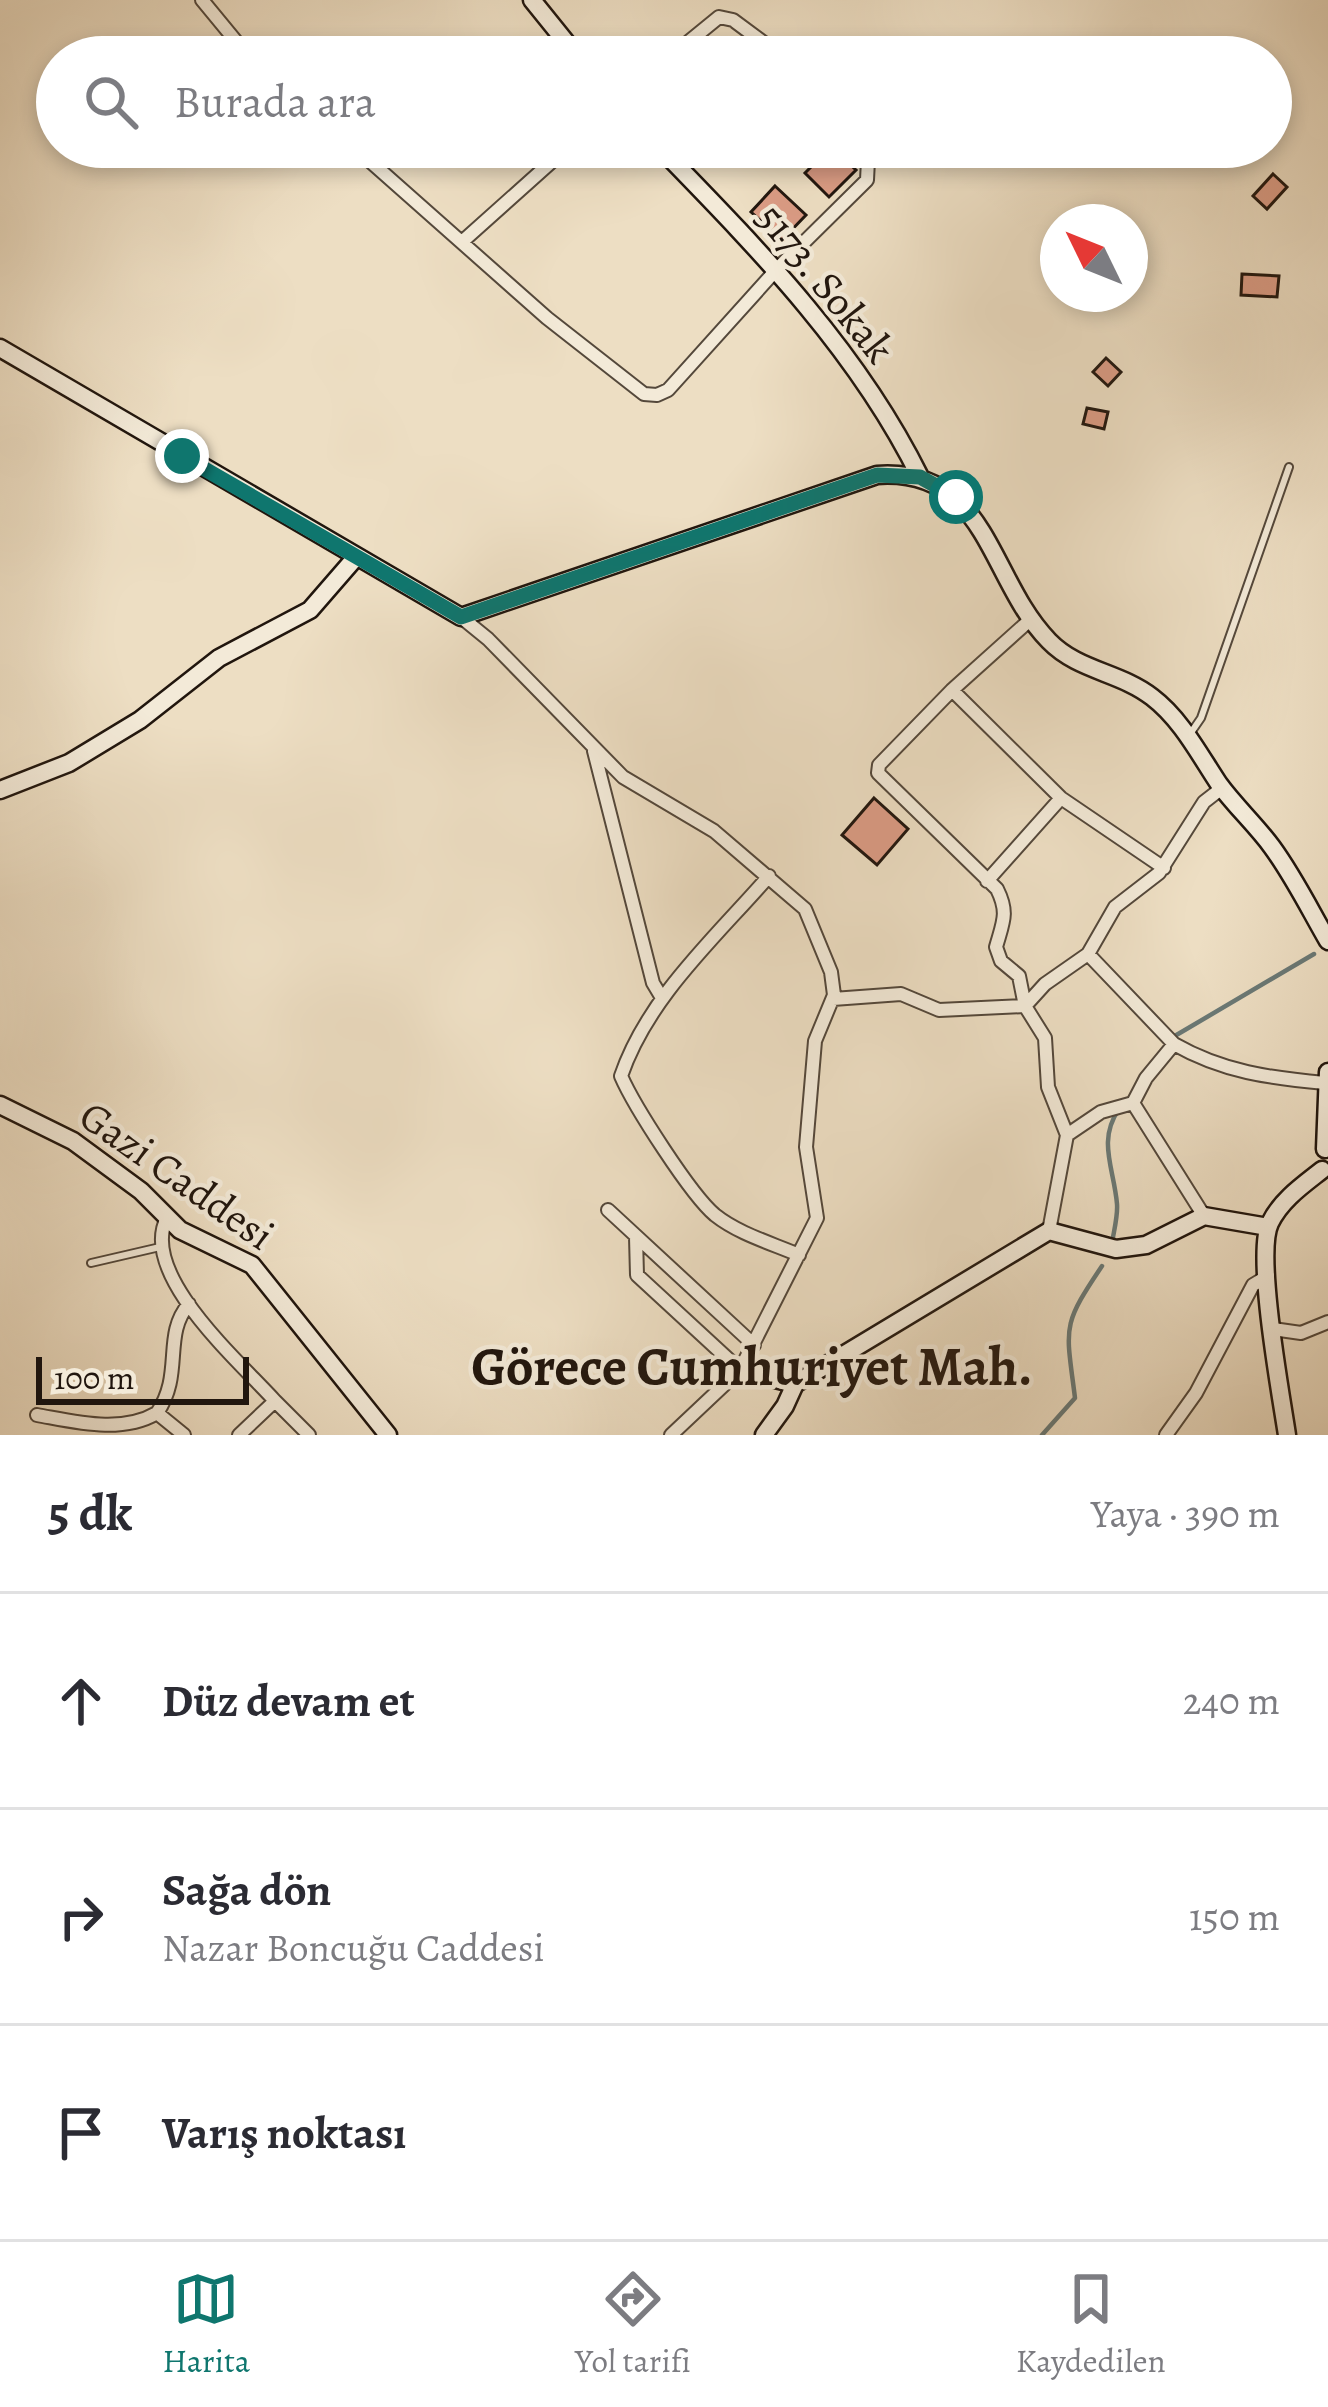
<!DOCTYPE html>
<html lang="tr">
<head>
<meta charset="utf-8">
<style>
  body { margin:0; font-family:Alegreya,serif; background:#f2f2f3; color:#2b2b33 }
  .compass { position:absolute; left:1040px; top:204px; width:108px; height:108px; border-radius:50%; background:#fff; box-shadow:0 6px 18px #0003; rotate:313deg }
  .scale { position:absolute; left:36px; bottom:30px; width:213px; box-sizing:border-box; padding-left:12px; border:6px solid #21160e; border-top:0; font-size:33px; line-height:42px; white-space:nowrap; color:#21160e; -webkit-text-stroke:9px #f3ead8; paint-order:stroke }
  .stop { position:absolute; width:36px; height:36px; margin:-27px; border:9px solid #0f766e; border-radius:50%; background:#fff }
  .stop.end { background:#0f766e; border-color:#fff; box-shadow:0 3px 12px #0008 }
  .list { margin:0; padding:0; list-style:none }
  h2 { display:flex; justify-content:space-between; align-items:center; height:156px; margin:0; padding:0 48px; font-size:51px }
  h2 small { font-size:39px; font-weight:400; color:#7c7c81 }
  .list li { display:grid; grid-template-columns:78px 1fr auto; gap:36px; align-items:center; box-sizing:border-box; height:216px; padding:0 48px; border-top:3px solid #e1e1e2 }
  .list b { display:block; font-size:45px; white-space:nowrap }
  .list p { margin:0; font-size:39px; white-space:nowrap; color:#7c7c81 }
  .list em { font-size:39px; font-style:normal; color:#7c7c81 }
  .icon { flex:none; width:66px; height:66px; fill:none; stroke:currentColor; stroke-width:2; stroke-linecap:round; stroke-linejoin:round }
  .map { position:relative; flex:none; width:1328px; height:1435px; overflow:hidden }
  .search { position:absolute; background:#fff; box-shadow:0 6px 18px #0003; left:36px; right:36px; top:36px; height:132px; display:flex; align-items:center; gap:30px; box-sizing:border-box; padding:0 42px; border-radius:66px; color:#7c7c81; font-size:45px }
  .sheet { height:804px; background:#fff }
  nav { display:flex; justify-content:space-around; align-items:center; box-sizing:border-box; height:168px; border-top:3px solid #e1e1e2; background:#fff; font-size:33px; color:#7c7c81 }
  nav a { display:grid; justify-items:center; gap:6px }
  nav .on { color:#0f766e }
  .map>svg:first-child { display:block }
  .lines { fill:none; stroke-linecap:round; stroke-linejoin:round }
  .stream { stroke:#6a7976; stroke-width:4.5 }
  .building { fill:#db9c85; stroke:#21160e; stroke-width:3 }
  .lane-casing { stroke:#54483b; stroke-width:10 }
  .street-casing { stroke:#54483b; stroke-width:16 }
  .secondary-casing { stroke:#21160e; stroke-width:21 }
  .lane { stroke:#f3ead8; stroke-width:6 }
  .street { stroke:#f3ead8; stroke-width:12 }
  .secondary { stroke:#f3ead8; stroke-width:16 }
  .route { stroke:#0f766e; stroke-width:15 }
  .labels { text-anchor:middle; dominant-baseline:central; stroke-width:9; stroke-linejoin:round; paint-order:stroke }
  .street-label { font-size:42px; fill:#21160e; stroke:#f3ead8 }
  .district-label { font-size:54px; font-weight:bold; fill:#21160e; stroke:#f3ead8 }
</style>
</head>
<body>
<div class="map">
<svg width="1328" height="1435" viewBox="0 0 1328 1435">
  <rect width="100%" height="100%" fill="#eddec3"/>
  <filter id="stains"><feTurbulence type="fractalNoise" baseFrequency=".00167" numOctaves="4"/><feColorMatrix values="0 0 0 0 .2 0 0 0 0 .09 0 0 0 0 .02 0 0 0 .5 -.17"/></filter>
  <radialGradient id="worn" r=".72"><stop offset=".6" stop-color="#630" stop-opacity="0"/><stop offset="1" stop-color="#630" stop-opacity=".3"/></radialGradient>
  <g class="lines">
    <path class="stream" d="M1173 1037 1314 954
      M1112 1243C1114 1230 1118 1216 1117 1204 1114 1168 1097 1141 1119 1109
      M1042 1435 1075 1398C1066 1326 1061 1327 1102 1266"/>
  </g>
  <path class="building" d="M831 147 856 170 829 197 805 173Z
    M1273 174 1287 187 1267 209 1253 196Z
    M775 186 806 215 782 240 751 212Z
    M1242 274 1279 276 1277 297 1241 295Z
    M1106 358 1121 372 1108 386 1093 372Z
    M1087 408 1108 412 1104 429 1083 424Z
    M874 798 908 829 877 865 842 835Z"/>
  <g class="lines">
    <g class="lane-casing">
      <path id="lane" d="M1190 734 1201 718 1289 467
        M91 1263 160 1247"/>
    </g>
    <g class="street-casing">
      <path id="street" d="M202 0 249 57
        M670 57 719 17 733 20 768 46
        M354 147 547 318 644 394 657 395 668 390 777 269 867 180 868 160
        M463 241 568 147
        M461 617 488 639 623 777 714 831 805 909 831 972 834 995 815 1041 806 1147 817 1218 740 1370 671 1435
        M1031 619 952 690 879 765 878 773 997 889C1009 913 1003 922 996 947L1001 961 1019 976 1025 1006 1045 1038 1048 1087 1067 1135
        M952 690 1061 798 1164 868
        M594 751 653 983 662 998
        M1222 788 1204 802 1159 873 1115 907 1088 954 1174 1044C1223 1072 1270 1078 1325 1083
        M769 876C716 937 648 997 621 1076 634 1106 691 1195 715 1215 739 1234 771 1243 799 1255
        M987 881 1061 798
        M833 999 901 994 939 1010 1025 1006 1045 984 1088 954
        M1133 1103 1204 1216
        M608 1210 754 1345
        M167 1218C138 1274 240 1362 275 1401
        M1049 1231 1067 1135 1101 1112 1133 1103 1146 1078 1174 1044
        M636 1237 637 1275 740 1370
        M1273 1329 1301 1333 1328 1322
        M157 1413 184 1435
        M37 1415C76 1422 121 1434 157 1413 184 1374 162 1335 189 1304
        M239 1435 275 1401 309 1435
        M1166 1435 1196 1393 1253 1285 1268 1276"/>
    </g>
    <g class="secondary-casing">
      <path id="secondary" d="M532 0 578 57
        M659 147C757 248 857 349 920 477
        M0 348 461 617 877 475C988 467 988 579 1049 641 1078 671 1120 672 1152 697 1181 719 1199 754 1219 784 1235 806 1256 825 1272 847 1294 877 1310 910 1328 941
        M0 790 69 763 140 720 219 658 310 610 356 557
        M0 1105 73 1141 141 1191 180 1230 252 1265 388 1435
        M1325 1149 1328 1072
        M740 1370 795 1384 1049 1231 1116 1249 1146 1245 1204 1216 1268 1227
        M764 1435 785 1406 795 1384
        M1287 1435C1281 1395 1255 1254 1270 1223 1281 1200 1303 1185 1322 1170"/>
    </g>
    <use href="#lane" class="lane"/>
    <use href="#street" class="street"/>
    <use href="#secondary" class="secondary"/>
  </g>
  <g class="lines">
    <path class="route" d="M182 456 461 617 877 475 920 477 956 497"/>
  </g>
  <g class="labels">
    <g class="street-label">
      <text transform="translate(826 283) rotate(51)">5173. Sokak</text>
      <text transform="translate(177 1175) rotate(35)">Gazi Caddesi</text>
    </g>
    <g class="district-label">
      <text x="752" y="1367">Görece Cumhuriyet Mah.</text>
    </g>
  </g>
  <rect width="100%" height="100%" filter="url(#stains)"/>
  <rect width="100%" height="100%" fill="url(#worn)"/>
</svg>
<svg class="compass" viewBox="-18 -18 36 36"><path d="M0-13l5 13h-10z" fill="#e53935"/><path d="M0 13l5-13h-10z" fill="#7c7c81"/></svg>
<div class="scale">100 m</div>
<div class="stop" style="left:956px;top:497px"></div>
<div class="stop end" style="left:182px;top:456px"></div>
<div class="search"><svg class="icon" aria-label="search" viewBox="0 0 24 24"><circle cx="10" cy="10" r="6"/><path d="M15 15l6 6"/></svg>Burada ara</div>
</div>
<section class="sheet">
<h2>5 dk<small>Yaya · 390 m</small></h2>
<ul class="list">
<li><svg class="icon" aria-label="ahead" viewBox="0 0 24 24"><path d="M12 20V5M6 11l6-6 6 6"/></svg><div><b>Düz devam et</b></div><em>240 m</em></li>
<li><svg class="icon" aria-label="right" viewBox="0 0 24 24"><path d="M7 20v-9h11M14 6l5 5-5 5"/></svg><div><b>Sağa dön</b><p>Nazar Boncuğu Caddesi</p></div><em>150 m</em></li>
<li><svg class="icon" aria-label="arrive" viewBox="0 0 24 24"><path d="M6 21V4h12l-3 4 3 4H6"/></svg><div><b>Varış noktası</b></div></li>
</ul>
</section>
<nav>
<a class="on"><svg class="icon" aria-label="map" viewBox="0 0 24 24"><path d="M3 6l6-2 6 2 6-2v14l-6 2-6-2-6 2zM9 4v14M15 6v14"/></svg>Harita</a>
<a><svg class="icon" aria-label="directions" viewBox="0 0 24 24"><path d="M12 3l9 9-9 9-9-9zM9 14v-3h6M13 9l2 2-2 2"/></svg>Yol tarifi</a>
<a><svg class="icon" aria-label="saved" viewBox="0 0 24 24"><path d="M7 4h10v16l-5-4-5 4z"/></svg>Kaydedilen</a>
</nav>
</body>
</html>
